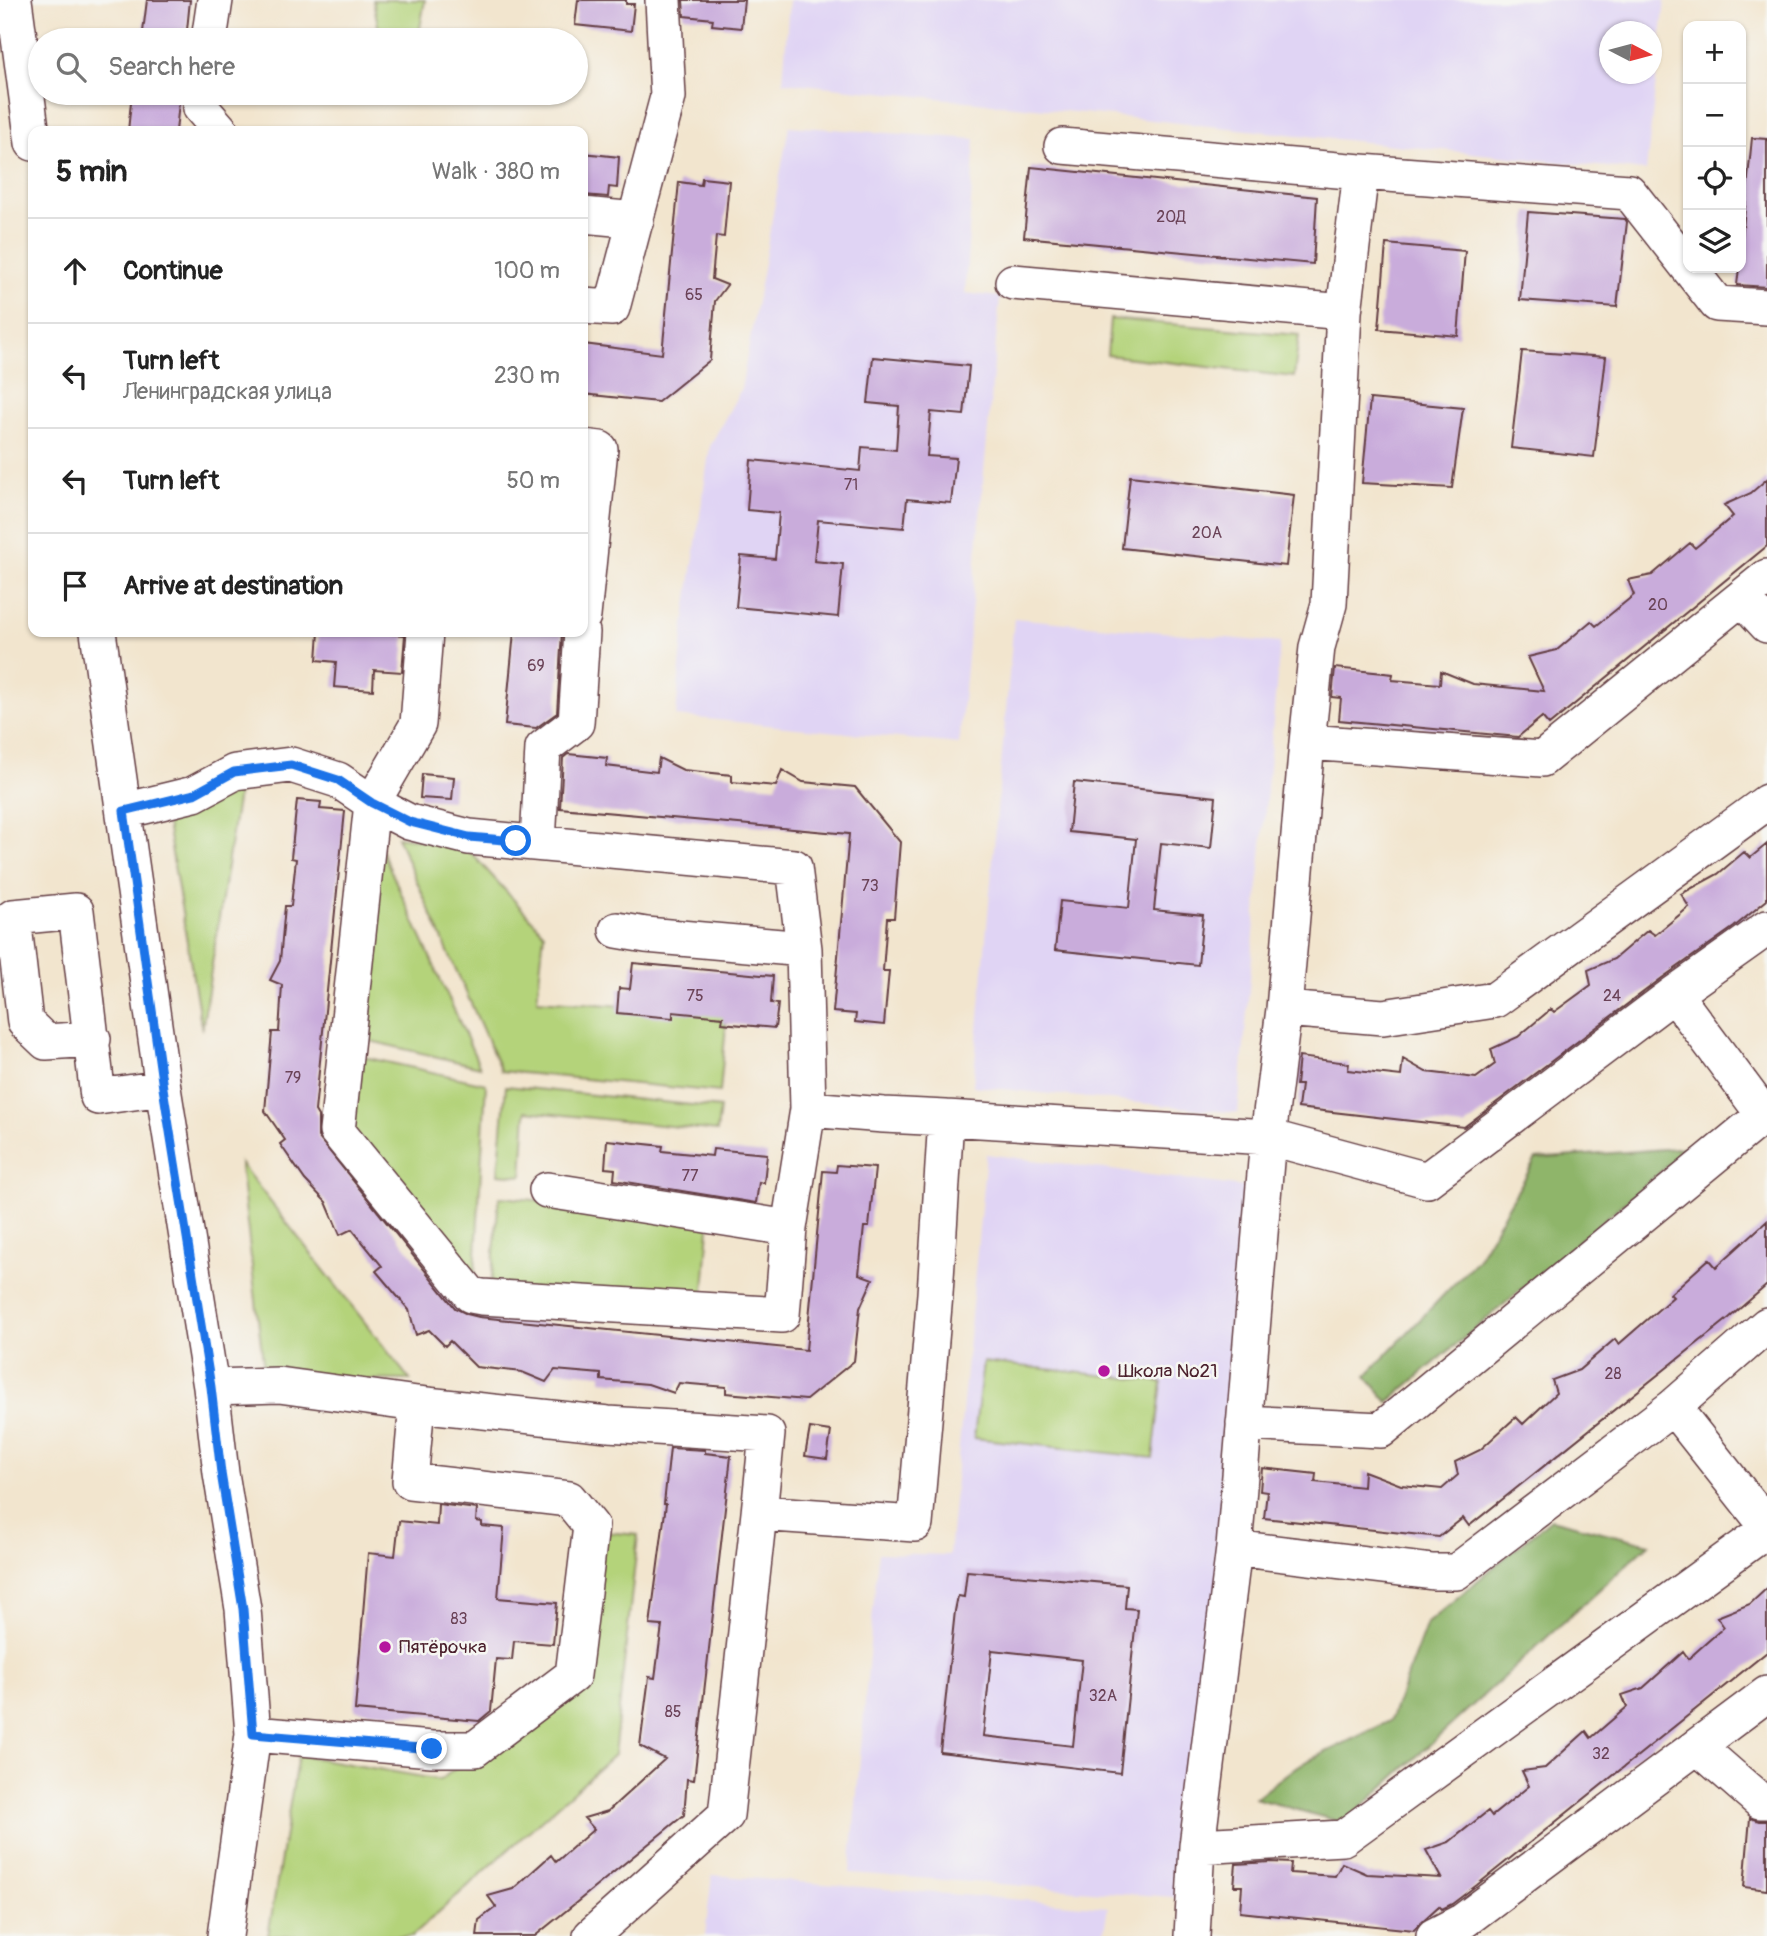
<!DOCTYPE html>
<html lang="en">
<head>
<meta charset="utf-8">
<style>
  body { margin:0; font-family:Pangolin,sans-serif; background:#f6f6f6; color:#222 }
  .controls { position:absolute; right:21px; top:21px; display:grid; overflow:hidden; border-radius:14px; box-shadow:0 2px 5px #0004 }
  .controls button { width:63px; height:63px; display:grid; place-items:center; padding:0; border:0; border-bottom:2px solid #e0e0e0; background:#fff; color:#222; font:35px sans-serif }
  .compass { position:absolute; left:1599px; top:21px; width:63px; height:63px; border-radius:50%; background:#fff; box-shadow:0 2px 5px #0004; rotate:96deg }
  .stop { position:absolute; width:21px; height:21px; margin:-16px; border:5px solid #1a73e8; border-radius:50%; background:#fff }
  .stop.end { background:#1a73e8; border-color:#fff; box-shadow:0 2px 7px #0008 }
  .list { margin:0; padding:0; list-style:none }
  h2 { display:flex; justify-content:space-between; align-items:center; height:91px; margin:0; padding:0 28px; font-size:30px }
  h2 small { font-size:23px; font-weight:400; color:#767676 }
  .list li { display:grid; grid-template-columns:46px 1fr auto; gap:21px; align-items:center; box-sizing:border-box; height:105px; padding:0 28px; border-top:2px solid #e0e0e0 }
  .list b { display:block; font-size:26px; white-space:nowrap }
  .list p { margin:0; font-size:23px; white-space:nowrap; color:#767676 }
  .list em { font-size:23px; font-style:normal; color:#767676 }
  .icon { flex:none; width:38px; height:38px; fill:none; stroke:currentColor; stroke-width:2; stroke-linecap:round; stroke-linejoin:round }
  .map { position:relative; flex:none; width:1767px; height:1936px; overflow:hidden }
  .search { position:absolute; background:#fff; box-shadow:0 2px 5px #0004; left:28px; top:28px; width:560px; height:77px; display:flex; align-items:center; gap:18px; box-sizing:border-box; padding:0 24px; border-radius:38px; color:#767676; font-size:26px }
  .panel { position:absolute; background:#fff; box-shadow:0 2px 5px #0004; left:28px; top:126px; width:560px; height:511px; border-radius:14px }
  .map>svg:first-child { display:block }
  .built { fill:#e0d4f4; fill-rule:evenodd }
  .green { fill:#b4d37a; stroke:#7f7952; stroke-width:2 }
  .forest { fill:#8fb56a; stroke:#6c6a4a; stroke-width:2 }
  .building { fill:#c9acdb; fill-rule:evenodd }
  .lines { fill:none; stroke-linecap:round; stroke-linejoin:round }
  .minor-casing { stroke:#633d43; stroke-width:38 }
  .minor { stroke:#fff; stroke-width:35 }
  .route { stroke:#1a73e8; stroke-width:9 }
  .poi-dot { fill:#b5179e; stroke:#f6f6f2; stroke-width:2.5 }
  .labels { text-anchor:middle; dominant-baseline:central; stroke-width:5; stroke-linejoin:round; paint-order:stroke }
  .number-label { font-size:16px; fill:#6a4257 }
  .poi-label { font-size:19px; fill:#4a1f2b; stroke:#f6f6f2; text-anchor:start }
</style>
</head>
<body>
<div class="map">
<svg width="1767" height="1936" viewBox="0 0 1767 1936">
  <rect width="100%" height="100%" fill="#f6f6f2"/>
  <filter id="ink" filterUnits="userSpaceOnUse"><feTurbulence type="fractalNoise" baseFrequency=".0143" numOctaves="2"/><feDisplacementMap in="SourceGraphic" scale="14" xChannelSelector="R" yChannelSelector="G"/><feConvolveMatrix kernelMatrix="1 2 1 2 8 2 1 2 1" color-interpolation-filters="sRGB"/></filter>
  <filter id="wash" filterUnits="userSpaceOnUse"><feTurbulence type="fractalNoise" baseFrequency=".00686" numOctaves="4" result="noise"/><feDisplacementMap in="SourceGraphic" scale="28" xChannelSelector="R" yChannelSelector="G"/><feGaussianBlur stdDeviation="1.57" result="paint"/><feColorMatrix in="noise" values="0 0 0 0 0 0 0 0 0 0 0 0 0 0 0 0 0 1.4 0 .05"/><feComposite in="paint" operator="in"/></filter>
  <g filter="url(#wash)">
    <rect width="100%" height="100%" fill="#f2e5ce"/>
    <path class="built" d="M789 0H1665L1646 171 783 82ZM1610 32H1652V74H1610Z
      M789 126 975 139 965 293 1000 297 959 744 676 716 683 632 710 446 741 389Z
      M1014 618 1280 643 1238 1113 973 1086Z
      M986 1154 1260 1189 1187 1898 850 1873 878 1553 949 1555Z
      M712 1875 1108 1907 1103 1936H705Z"/>
    <path class="green" d="M373 0H425L418 40H381Z
      M1110 319 1299 335 1294 377 1107 355Z
      M240 780 202 1030 166 818Z
      M397 837 464 845 544 933 537 1000 727 1013 720 1092 501 1071Z
      M376 838 480 1067 358 1038Z
      M355 1055 486 1084 474 1288 348 1126Z
      M506 1086 720 1108 717 1131 526 1111 522 1176 498 1174Z
      M240 1163 410 1380 265 1379Z
      M499 1197 710 1215 703 1303 491 1287Z
      M983 1362 1162 1382 1153 1458 974 1438Z
      M604 1532 638 1535 614 1755 412 1936H268L298 1755 440 1780 582 1675Z"/>
    <path class="forest" d="M1690 1147 1388 1402 1366 1376 1477 1260 1536 1159Z
      M1551 1519 1649 1544 1344 1823 1255 1798 1297 1766 1390 1721 1427 1623Z"/>
    <g id="blocks">
      <path class="building" d="M147 0H190L186 40H142Z
        M578 0H626V4H634L631 31 575 25Z
        M683 0H744L741 28 712 25 713 19 684 16Z
        M132 93H180L176 131H128Z
        M1752 138 1767 139V287L1737 285 1739 268H1741V248Z
        M583 153 619 157 617 188 609 187 608 197 583 195Z
        M1031 167 1317 197 1313 264 1024 237Z
        M702 178 729 181 724 237 716 236 712 279 727 285 715 301 710 360 658 402 583 394V344L662 354 679 182 701 185Z
        M1528 212 1625 219 1627 222 1617 307 1520 300Z
        M1386 244 1465 251 1458 336 1379 329Z
        M1522 351 1606 357 1594 457 1511 448Z
        M873 357 969 366 964 415 931 412 927 456 956 458 951 503 907 499 904 528 818 520 814 561 843 564 838 617 736 607 741 556 775 559 779 513 747 510 751 460 860 471 862 447 896 450 899 406 868 403Z
        M1370 399 1463 408 1452 488 1362 483Z
        M1130 476 1294 495 1286 566 1122 548Z
        M1767 479V546L1549 725 1542 717 1518 737 1339 720 1341 698 1332 697 1335 668 1393 674 1392 680 1440 684 1441 671 1473 684 1544 691 1528 657 1557 650 1591 621 1596 626 1634 595 1628 580 1652 575 1690 543 1695 548 1733 516 1724 505 1751 493Z
        M319 632H357L405 635 402 672 374 670 373 690 334 687 336 662 317 660Z
        M514 632H562L557 713 536 728 505 725Z
        M568 754 607 758 606 766 657 772 659 758 683 770 732 775V782L776 786 782 770 803 782 855 787 900 842 894 918H887L883 971H889L884 1025 855 1022 856 1014 833 1012 849 834 560 808 563 758Z
        M422 774 454 777 452 800 420 798Z
        M1074 782 1216 797 1211 848 1161 843 1154 910 1203 915 1198 965 1055 950 1060 901 1129 908 1136 839 1069 832Z
        M297 800 321 802 320 809 345 811 315 1111 318 1116V1137L455 1308 467 1314 479 1317 806 1350 823 1171 836 1172 837 1165 875 1168 869 1227H864L859 1274 873 1279 860 1308 854 1361 806 1400 726 1393V1387L679 1383 674 1393 648 1384 601 1380V1374L555 1370 546 1382 522 1372 476 1367 450 1341 445 1346 429 1330 416 1335 409 1310 376 1271 382 1266 352 1229 340 1235 326 1202 305 1180 280 1144 285 1140 265 1111 272 1032H279L282 985 270 980 280 961 285 906H291L296 859 291 858Z
        M1767 844V900L1734 927 1662 978 1464 1127 1298 1108 1301 1085H1296L1299 1057 1349 1063 1348 1070 1401 1076 1403 1059 1426 1072 1476 1078 1495 1064 1491 1049 1518 1037 1551 1009 1554 1012 1591 985 1588 970 1614 959 1648 930 1655 935 1689 907 1681 894 1718 874 1744 852 1750 858Z
        M633 963 773 976 771 1003 778 1004 775 1028 722 1023 723 1017 673 1012V1018L617 1013 619 988 630 989Z
        M607 1140 663 1146 662 1151 712 1156 713 1149 767 1154 764 1183 759 1182 756 1203 614 1180 615 1169 605 1168Z
        M1767 1221V1285L1729 1318 1469 1526 1463 1518 1439 1537 1264 1518 1267 1492 1260 1491 1262 1468 1316 1474 1315 1482 1363 1487 1364 1471 1401 1485 1442 1489 1458 1475 1455 1462 1480 1450 1516 1417 1523 1424 1556 1393 1552 1380 1579 1370 1615 1339 1619 1344 1673 1297 1670 1294 1709 1259 1716 1267Z
        M810 1428 831 1431 827 1459 805 1456Z
        M670 1448 705 1450V1453L731 1456 694 1780 687 1779 684 1815 535 1936H477L479 1920 496 1907 488 1896 513 1889 551 1855 556 1862 594 1829 584 1818 608 1811 665 1759 640 1746 649 1677 655 1678 662 1626 650 1625 666 1504H664Z
        M438 1504 477 1509 476 1521 482 1522V1526L504 1528 498 1598 557 1603 553 1644 514 1641 512 1660 496 1659 491 1711 479 1721 355 1710 368 1553 395 1556 399 1521 437 1525Z
        M967 1571 1127 1585 1125 1608 1137 1609 1120 1773 940 1752 955 1611 958 1596 964 1597ZM992 1650 1082 1660 1073 1746 983 1736Z
        M1767 1588V1652L1477 1885 1452 1904 1442 1909 1439 1906 1418 1925 1414 1930 1240 1912 1242 1886H1234L1236 1864 1271 1862 1291 1863 1290 1873 1335 1876 1342 1863 1367 1874 1441 1878 1426 1850 1449 1842 1488 1811 1492 1816 1529 1786 1522 1771 1545 1768 1586 1731 1591 1738 1627 1707 1622 1695 1643 1688 1683 1652 1688 1659 1724 1627 1717 1617 1750 1604Z
        M1750 1818 1759 1821H1767V1890L1744 1887Z"/>
    </g>
  </g>
  <g filter="url(#ink)">
    <use href="#blocks" fill-opacity="0" stroke="#633d43" stroke-width="2"/>
    <g class="lines">
      <g class="minor-casing">
        <path id="minor" d="M14 0 33 143
          M209 40 215 0
          M203 93 201 108 221 131
          M1062 146 1361 172 1629 192 1717 304 1767 307
          M583 215 636 220
          M1013 282 1344 312 1329 604 1317 647 1307 742 1284 1009 1268 1137 1234 1548 1197 1846 1192 1936
          M583 306 612 308 668 97 663 0
          M1344 312 1361 172
          M583 447 600 449 583 616
          M1742 598 1767 625
          M98 632 163 1088 211 1387 221 1473 243 1609 253 1734 225 1936
          M425 632 418 724 372 803 337 1131 471 1295 482 1297 782 1315 789 1228 808 1109 804 949
          M1307 742 1542 759 1767 577
          M124 811 194 794 235 772 291 765 338 780 372 803 409 822 469 837 794 867 804 949 646 935 617 930
          M538 843 543 748 576 723 582 632
          M1674 994 1767 928
          M1284 1009 1383 1017 1495 1000 1767 802
          M93 1039 46 1042 25 1022 13 917 76 911 98 1097 163 1088
          M946 1118 1268 1137 1427 1180 1674 994 1764 1115H1767
          M547 1190 789 1228
          M211 1387 279 1385 417 1404 608 1424 767 1434 759 1513 915 1524 935 1294 946 1118 884 1115 808 1109
          M1673 1407 1767 1526
          M1244 1423 1381 1430 1764 1115
          M1234 1548 1433 1572H1456L1673 1407 1767 1325
          M253 1734 432 1749H475L573 1675 591 1526 569 1499 410 1481 417 1404
          M1698 1747 1760 1801H1767
          M1197 1846 1343 1838 1767 1530
          M591 1936 726 1815 759 1513
          M1434 1936 1463 1921 1767 1694"/>
      </g>
      <use href="#minor" class="minor"/>
    </g>
  </g>
  <g class="lines" filter="url(#ink)">
    <path class="route" d="M432 1749 253 1734 243 1609 221 1473 211 1387 163 1088 124 811 194 794 234 772 291 765 338 780 372 803 410 822 469 837 516 841"/>
  </g>
  <g class="poi-dot">
    <circle cx="1104" cy="1371" r="7"/>
    <circle cx="385" cy="1647" r="7"/>
  </g>
  <g class="labels">
    <g class="number-label">
      <text x="1171" y="217">20Д</text>
      <text x="694" y="295">65</text>
      <text x="851" y="485">71</text>
      <text x="1207" y="533">20А</text>
      <text x="1658" y="605">20</text>
      <text x="536" y="666">69</text>
      <text x="870" y="886">73</text>
      <text x="695" y="996">75</text>
      <text x="1612" y="996">24</text>
      <text x="293" y="1078">79</text>
      <text x="690" y="1176">77</text>
      <text x="1613" y="1374">28</text>
      <text x="459" y="1619">83</text>
      <text x="1103" y="1696">32А</text>
      <text x="673" y="1712">85</text>
      <text x="1601" y="1754">32</text>
    </g>
    <g class="poi-label">
      <text x="1118" y="1371">Школа №21</text>
      <text x="399" y="1647">Пятёрочка</text>
    </g>
  </g>
</svg>
<div class="controls">
<button>+</button>
<button>−</button>
<button><svg class="icon" aria-label="locate" viewBox="0 0 24 24"><circle cx="12" cy="12" r="6"/><path d="M12 2v4M12 18v4M2 12h4M18 12h4"/></svg></button>
<button><svg class="icon" aria-label="layers" viewBox="0 0 24 24"><path d="M12 4l9 5-9 5-9-5zM3 14l9 5 9-5"/></svg></button>
</div>
<svg class="compass" viewBox="-18 -18 36 36"><path d="M0-13l5 13h-10z" fill="#e53935"/><path d="M0 13l5-13h-10z" fill="#767676"/></svg>
<div class="stop" style="left:516px;top:841px"></div>
<div class="stop end" style="left:432px;top:1749px"></div>
<div class="search"><svg class="icon" aria-label="search" viewBox="0 0 24 24"><circle cx="10" cy="10" r="6"/><path d="M15 15l6 6"/></svg>Search here</div>
<section class="panel">
<h2>5 min<small>Walk · 380 m</small></h2>
<ul class="list">
<li><svg class="icon" aria-label="ahead" viewBox="0 0 24 24"><path d="M12 20V5M6 11l6-6 6 6"/></svg><div><b>Continue</b></div><em>100 m</em></li>
<li><svg class="icon" aria-label="left" viewBox="0 0 24 24"><path d="M17 20v-9H6M10 6l-5 5 5 5"/></svg><div><b>Turn left</b><p>Ленинградская улица</p></div><em>230 m</em></li>
<li><svg class="icon" aria-label="left" viewBox="0 0 24 24"><path d="M17 20v-9H6M10 6l-5 5 5 5"/></svg><div><b>Turn left</b></div><em>50 m</em></li>
<li><svg class="icon" aria-label="arrive" viewBox="0 0 24 24"><path d="M6 21V4h12l-3 4 3 4H6"/></svg><div><b>Arrive at destination</b></div></li>
</ul>
</section>
</div>
</body>
</html>
